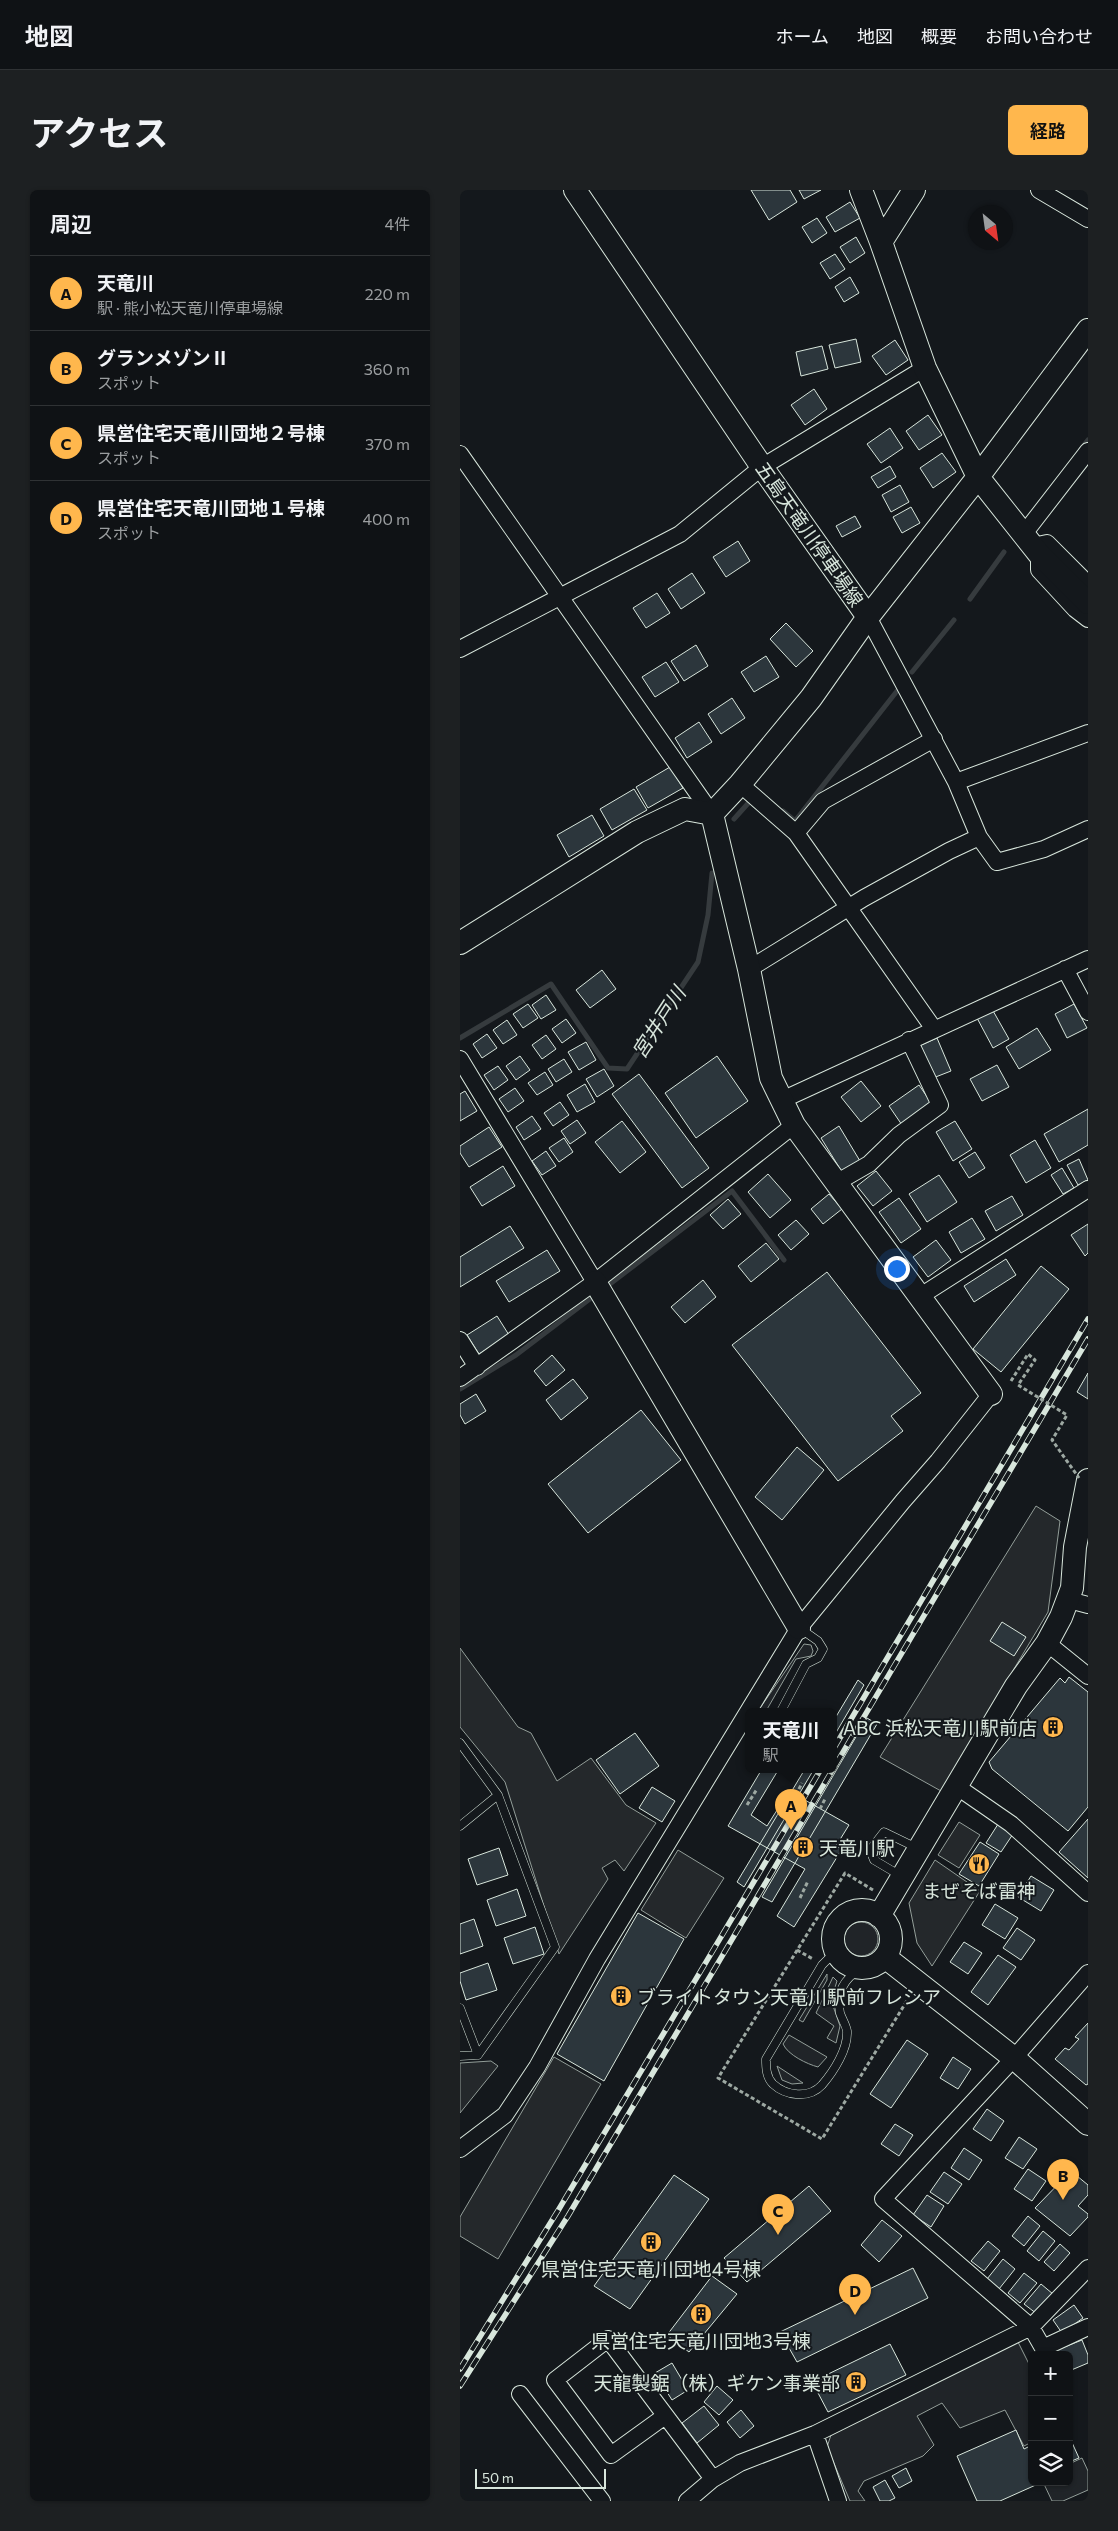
<!DOCTYPE html>
<html lang="ja">
<head>
<meta charset="utf-8">
<style>
  body { margin:0; font-family:Commissioner,"Noto Sans JP",sans-serif; background:#1d2022; color:#f1f3f6 }
  .controls { position:absolute; right:15px; bottom:15px; display:grid; overflow:hidden; border-radius:8px; box-shadow:0 1px 4px #0004 }
  .controls button { width:45px; height:45px; display:grid; place-items:center; padding:0; border:0; border-bottom:1px solid #2f3234; background:#0f1215; color:#f1f3f6; font:25px sans-serif }
  .compass { position:absolute; left:508px; top:15px; width:45px; height:45px; border-radius:50%; background:#0f1215; box-shadow:0 1px 4px #0004; rotate:151deg }
  .scale { position:absolute; left:15px; bottom:12px; width:131px; box-sizing:border-box; padding-left:5px; border:2px solid #d8e6dc; border-top:0; font-size:14px; line-height:18px; white-space:nowrap; color:#d8e6dc; -webkit-text-stroke:4px #14181c; paint-order:stroke }
  .you { position:absolute; left:436px; top:1078px; width:18px; height:18px; margin:-12px; border:4px solid #fff; border-radius:50%; background:#1a73e8; box-shadow:0 0 0 8px #1a73e833 }
  .badge { display:grid; place-items:center; width:32px; height:32px; border-radius:50%; background:#ffb74d; color:#111; font-size:16px; font-weight:700 }
  .pin { position:absolute; translate:-50% -41px; filter:drop-shadow(0 1px 2px #0008) }
  .pin::after { content:''; position:absolute; top:26px; width:18px; height:15px; background:inherit; clip-path:polygon(0 0,100% 0,50% 100%) }
  .popup { position:absolute; left:285px; top:1518px; width:92px; height:65px; box-sizing:border-box; display:grid; place-content:center; border-radius:8px; background:#0f1215; filter:drop-shadow(0 1px 4px #0005); font-size:16px; white-space:nowrap; color:#9b9ea0 }
  .popup b { font-size:19px; color:#f1f3f6 }
  .popup::after { content:''; position:absolute; left:50%; top:100%; margin-left:-10px; border:10px solid transparent; border-top-color:#0f1215 }
  .list { margin:0; padding:0; list-style:none }
  h2 { display:flex; justify-content:space-between; align-items:center; height:65px; margin:0; padding:0 20px; font-size:21px }
  h2 small { font-size:16px; font-weight:400; color:#9b9ea0 }
  .list li { display:grid; grid-template-columns:32px 1fr auto; gap:15px; align-items:center; box-sizing:border-box; height:75px; padding:0 20px; border-top:1px solid #2f3234 }
  .list b { display:block; font-size:19px; white-space:nowrap }
  .list p { margin:0; font-size:16px; white-space:nowrap; color:#9b9ea0 }
  .list em { font-size:16px; font-style:normal; color:#9b9ea0 }
  .icon { flex:none; width:28px; height:28px; fill:none; stroke:currentColor; stroke-width:2; stroke-linecap:round; stroke-linejoin:round }
  .map { position:relative; flex:none; width:628px; height:2311px; overflow:hidden; border-radius:8px }
  header { display:flex; align-items:center; gap:30px; box-sizing:border-box; height:70px; padding:0 25px; background:#0f1215; border-bottom:1px solid #2f3234 }
  header strong { font-size:24px }
  nav { display:flex; gap:28px; margin-inline-start:auto; font-size:18px }
  .intro { display:flex; align-items:center; justify-content:space-between; box-sizing:border-box; height:120px; padding:0 30px }
  h1 { margin:0; font-size:35px }
  .button { padding:12px 22px; border-radius:8px; background:#ffb74d; color:#111; font-size:18px; font-weight:700 }
  main { display:flex; gap:30px; padding:0 30px }
  aside { flex:1; background:#0f1215; border-radius:8px; box-shadow:0 1px 4px #0004 }
  .map>svg:first-child { display:block }
  .green { fill:#202428; stroke:#939e99 }
  .parking { fill:#24282b; stroke:#939e99 }
  .lines { fill:none; stroke-linecap:round; stroke-linejoin:round }
  .stream { stroke:#363b3e; stroke-width:5 }
  .building { fill:#2c363c; stroke:#d8e6dc }
  .lane-casing { stroke:#d8e6dc; stroke-width:9 }
  .street-casing { stroke:#d8e6dc; stroke-width:18 }
  .secondary-casing { stroke:#d8e6dc; stroke-width:24 }
  .path { stroke:#9da8a2; stroke-width:3; stroke-dasharray:4 2.5; stroke-linecap:butt }
  .lane { stroke:#14181c; stroke-width:8 }
  .street { stroke:#14181c; stroke-width:16 }
  .secondary { stroke:#14181c; stroke-width:22 }
  .rail-casing { stroke:#d8e6dc; stroke-width:5.5 }
  .rail { stroke:#14181c; stroke-width:4; stroke-dasharray:11; stroke-linecap:butt }
  .path-bridge { stroke:#9da8a2; stroke-width:3; stroke-dasharray:4 2.5; stroke-linecap:butt }
  .labels { text-anchor:middle; dominant-baseline:central; stroke-width:4; stroke-linejoin:round; paint-order:stroke }
  .street-label { font-size:19px; fill:#d8e6dc; stroke:#14181c }
  .poi-label { font-size:19px; fill:#d8e6dc; stroke:#14181c }
  .water-label { font-size:20px; font-style:italic; fill:#d8e6dc; stroke:#14181c }
</style>
</head>
<body>
<header>
<strong>地図</strong>
<nav><a>ホーム</a><a>地図</a><a>概要</a><a>お問い合わせ</a></nav>
</header>
<div class="intro"><h1>アクセス</h1><a class="button">経路</a></div>
<main>
<aside>
<h2>周辺<small>4件</small></h2>
<ul class="list">
<li><span class="badge">A</span><div><b>天竜川</b><p>駅 · 熊小松天竜川停車場線</p></div><em>220 m</em></li>
<li><span class="badge">B</span><div><b>グランメゾンⅡ</b><p>スポット</p></div><em>360 m</em></li>
<li><span class="badge">C</span><div><b>県営住宅天竜川団地２号棟</b><p>スポット</p></div><em>370 m</em></li>
<li><span class="badge">D</span><div><b>県営住宅天竜川団地１号棟</b><p>スポット</p></div><em>400 m</em></li>
</ul>
</aside>
<div class="map">
<svg width="628" height="2311" viewBox="0 0 628 2311">
  <rect width="100%" height="100%" fill="#14181c"/>
  <path class="green" d="M344 1454 351 1455 353 1461 351 1466 336 1469 306 1521H298Z
    M384 1749a17 17 0 1 1 34 0a17 17 0 1 1-34 0Z
    M367 1784V1790L343 1832 339 1830Z
    M373 1787 377 1791 371 1810 380 1836 376 1853 367 1848 374 1836 356 1823Z
    M329 1845 367 1867 358 1877C347 1874 328 1865 323 1854Z
    M317 1876 343 1893 332 1894 322 1890Z
    M558 2152 572 2180V2252L564 2256 545 2220 500 2238 482 2213 457 2226 474 2255 463 2266 404 2291 398 2301 405 2311H390L367 2257 372 2242Z
    M622 2268 628 2281V2300L603 2311H592L583 2292H609V2274Z"/>
  <path class="parking" d="M576 1316 600 1331 588 1422 481 1601 420 1567Z
    M0 1458 58 1537 71 1543 97 1591 131 1568 166 1615 196 1633 164 1681 155 1670 142 1678 148 1689 99 1764 45 1592 0 1537Z
    M499 1632 520 1645 499 1678 478 1665Z
    M218 1660 264 1688 226 1748 181 1720Z
    M475 1670 520 1701 472 1776 457 1753 449 1713Z
    M94 1867 141 1894 38 2069 0 2046V2027Z
    M31 1871 38 1876 0 1923V1873Z"/>
  <g class="lines">
    <path class="stream" d="M621 259 628 250
      M510 409 544 362
      M452 482 494 430
      M323 621 335 631 437 501
      M274 629 292 609
      M0 848 91 794 148 878 167 879 238 772 248 725 252 683
      M146 1097 272 1001 324 1070
      M0 1199 56 1165 135 1105"/>
  </g>
  <path class="building" d="M291 0H330L337 12 309 30Z
    M339 0H361L344 9Z
    M390 12 400 28 375 42 366 27Z
    M357 28 367 43 352 53 342 37Z
    M396 47 405 63 390 73 380 57Z
    M375 64 385 79 370 89 360 73Z
    M390 87 399 103 384 112 375 97Z
    M396 149 401 172 375 178 369 155Z
    M435 150 448 170 426 185 412 166Z
    M362 156 368 179 341 186 336 162Z
    M354 199 367 219 345 235 331 215Z
    M468 225 482 245 459 260 446 241Z
    M430 238 443 258 421 273 407 254Z
    M482 263 496 282 473 298 460 278Z
    M430 276 436 287 418 298 411 287Z
    M440 295 449 312 431 322 422 305Z
    M451 317 460 333 442 343 433 327Z
    M395 326 401 337 382 347 376 336Z
    M278 351 290 371 266 387 253 367Z
    M232 383 245 403 221 419 208 399Z
    M197 403 210 423 186 438 173 418Z
    M326 433 353 461 336 477 310 449Z
    M236 455 248 476 224 491 211 471Z
    M306 466 319 487 294 502 281 482Z
    M206 472 219 492 195 507 182 487Z
    M272 508 285 528 261 544 248 524Z
    M239 532 252 552 227 568 215 548Z
    M210 577 223 598 188 618 176 597Z
    M174 599 187 620 152 640 140 619Z
    M132 625 144 646 109 667 97 645Z
    M142 780 156 799 130 818 116 800Z
    M86 805 96 820 81 829 72 815Z
    M68 814 78 828 63 838 53 824Z
    M614 814 627 838 607 848 595 824Z
    M532 819 549 849 533 858 517 828Z
    M106 829 116 843 102 853 92 839Z
    M47 830 57 845 43 854 33 840Z
    M577 838 591 860 559 879 546 857Z
    M27 844 37 858 22 868 13 854Z
    M86 845 96 859 82 869 72 855Z
    M477 848 491 881 473 888 459 856Z
    M126 852 136 870 119 880 108 862Z
    M60 866 70 880 56 890 46 876Z
    M257 866 288 911 236 948 205 903Z
    M104 869 112 882 96 892 88 879Z
    M537 875 549 897 522 911 510 889Z
    M38 876 48 890 34 900 24 885Z
    M144 879 154 896 137 907 126 889Z
    M85 882 93 895 77 905 68 893Z
    M179 884 249 978 222 998 152 904Z
    M401 891 421 916 401 932 381 907Z
    M125 894 135 912 117 922 107 905Z
    M459 895 472 914 442 935 429 916Z
    M55 898 64 911 48 922 39 909Z
    M5 901 17 921 0 931V904Z
    M100 912 109 925 93 936 84 923Z
    M628 919V955L599 972 584 944Z
    M72 926 81 939 64 950 56 937Z
    M117 930 126 943 110 954 101 941Z
    M162 931 186 962 160 983 135 952Z
    M495 931 512 959 493 971 476 942Z
    M379 936 400 971 382 982 361 948Z
    M29 937 42 957 9 977 0 963V956Z
    M104 948 113 962 99 972 89 958Z
    M575 950 591 978 566 993 550 965Z
    M86 961 96 976 82 985 72 971Z
    M515 962 525 978 509 988 499 972Z
    M619 969 628 990 618 995 607 975Z
    M43 976 55 996 22 1016 10 997Z
    M602 978 614 998 603 1004 591 985Z
    M416 981 432 1001 413 1016 397 996Z
    M308 984 331 1010 310 1028 288 1002Z
    M479 985 497 1012 467 1032 449 1004Z
    M369 1004 382 1019 363 1034 351 1019Z
    M552 1006 563 1025 536 1041 525 1021Z
    M439 1008 461 1039 441 1053 419 1022Z
    M268 1009 281 1024 263 1039 250 1025Z
    M512 1028 525 1049 501 1063 489 1042Z
    M336 1030 349 1044 331 1060 318 1045Z
    M628 1034V1063L625 1066 611 1045Z
    M50 1036 64 1058 0 1097V1067Z
    M476 1050 491 1070 468 1087 453 1067Z
    M306 1053 319 1069 291 1092 278 1076Z
    M87 1060 100 1081 49 1112 36 1091Z
    M546 1069 556 1085 514 1112 504 1096Z
    M581 1076 609 1099 541 1182 513 1159Z
    M367 1082 461 1203 431 1226 443 1241 378 1291 272 1155Z
    M243 1090 256 1107 225 1133 211 1117Z
    M37 1126 49 1145 19 1164 7 1145Z
    M92 1165 105 1180 86 1196 74 1181Z
    M628 1183V1209L617 1202Z
    M113 1189 128 1208 101 1230 86 1210Z
    M16 1204 26 1221 5 1234 0 1225V1214Z
    M181 1220 221 1270 128 1343 88 1294Z
    M337 1257 364 1280 322 1330 295 1307Z
    M542 1432 566 1447 554 1466 530 1451Z
    M609 1487 628 1502V1617L608 1641 532 1579 529 1572 600 1488 605 1493Z
    M398 1490 404 1495 374 1546V1530Z
    M407 1528 417 1534 312 1712 302 1707Z
    M175 1543 199 1576 160 1604 136 1570Z
    M302 1579H312L317 1582 291 1625 307 1636 329 1601 389 1635 376 1656 382 1659 334 1737 317 1726 345 1679 268 1636Z
    M345 1579H354L284 1697 277 1692Z
    M192 1597 215 1611 202 1632 179 1618Z
    M628 1629V1688L599 1662Z
    M540 1631 555 1641 541 1662 526 1653Z
    M520 1652 539 1664 519 1696 499 1684Z
    M39 1658 48 1685 17 1695 8 1669Z
    M571 1686 594 1700 581 1721 558 1707Z
    M57 1699 66 1726 36 1736 27 1710Z
    M535 1714 558 1728 545 1749 522 1735Z
    M178 1723 224 1749 144 1891 97 1864Z
    M14 1729 23 1756 0 1764V1734Z
    M75 1737 84 1764 53 1774 44 1748Z
    M557 1738 575 1750 561 1770 543 1758Z
    M504 1752 522 1763 508 1784 490 1772Z
    M538 1765 556 1777 528 1815 511 1802Z
    M28 1773 37 1800 6 1810 0 1791V1783Z
    M628 1833V1894L626 1895 595 1869 605 1858 609 1860 619 1849 615 1847Z
    M447 1850 468 1864 431 1918 410 1904Z
    M493 1867 511 1879 498 1899 480 1888Z
    M527 1919 544 1931 531 1951 513 1939Z
    M435 1934 453 1945 439 1966 421 1954Z
    M559 1947 577 1959 563 1979 545 1968Z
    M504 1958 522 1970 509 1990 491 1978Z
    M568 1979 586 1991 572 2011 554 1999Z
    M611 1981 628 1995V2005L618 2016 628 2024V2027L610 2046 575 2018Z
    M484 1982 502 1994 488 2014 470 2002Z
    M214 1985 249 2009 170 2119 134 2096Z
    M349 1996 371 2021 287 2092 264 2068Z
    M467 2005 484 2016 471 2037 453 2025Z
    M568 2026 580 2036 564 2056 552 2046Z
    M422 2030 442 2046 419 2072 401 2055Z
    M583 2041 595 2051 579 2071 567 2061Z
    M528 2051 540 2061 524 2081 511 2071Z
    M600 2054 610 2063 594 2081 584 2072Z
    M543 2069 555 2079 539 2099 527 2089Z
    M453 2078 468 2108 337 2172 320 2142Z
    M564 2083 577 2093 560 2113 548 2103Z
    M252 2086 277 2104 229 2162 207 2145Z
    M581 2094 593 2104 577 2124 564 2114Z
    M614 2115 623 2128 602 2143 593 2130Z
    M622 2150 628 2165V2173L609 2181V2165H584Z
    M430 2154 446 2185 368 2222 357 2201 364 2197 360 2188Z
    M212 2173 228 2200 212 2210 195 2183Z
    M257 2196 273 2210 259 2225 244 2212Z
    M244 2216 259 2235 237 2253 222 2233Z
    M281 2220 294 2236 280 2248 267 2232Z
    M556 2240 564 2259 572 2255V2292L578 2294 540 2311H517L497 2266Z
    M609 2246 619 2268 609 2272Z
    M446 2278 452 2291 439 2298 432 2286Z
    M425 2290 435 2308 429 2311H420L413 2297Z"/>
  <g class="lines">
    <g class="lane-casing">
      <path id="lane" d="M321 1521 346 1474 358 1468 363 1459 358 1451 341 1439
        M0 1553 38 1605 0 1636
        M441 1686 414 1670 410 1660 424 1642 457 1658
        M376 1761 362 1775 306 1869C306 1877 306 1887 313 1894 326 1906 349 1909 362 1895 374 1881 388 1859 387 1841 386 1835 382 1829 380 1823 376 1802 384 1789 401 1778
        M0 1818 18 1865 0 1866
        M18 1865 95 1757 38 1605"/>
    </g>
    <g class="street-casing">
      <path id="street" d="M579 0 628 29
        M0 264 252 624
        M563 345 628 261
        M573 356 587 353 628 394
        M579 364V380L615 419 628 429
        M0 459 220 344 302 277 465 178
        M496 592 628 543
        M280 594 336 643 474 839
        M336 643 363 611 474 549
        M519 647 537 672 584 659 628 639
        M289 779 404 708 489 661 519 647 496 592 408 427
        M605 779 628 822
        M0 869 135 1092
        M322 910 628 769
        M376 993 409 974 439 945 480 915 449 850
        M459 1107 628 999
        M0 1150 17 1177
        M0 1188 135 1092 334 935
        M609 1410 628 1415
        M587 1453 628 1486
        M496 1596 551 1634 628 1703
        M628 1783 554 1868 423 2009 571 2137 583 2158 628 2137
        M0 1959 45 1925 77 1877 137 1769 339 1438 443 1311 478 1271 531 1204
        M60 2204 142 2311
        M205 2226 151 2265 95 2190 148 2149 253 2289
        M355 2244 378 2311
        M227 2311 253 2289 280 2273 355 2244 571 2137 628 2078"/>
    </g>
    <g class="secondary-casing">
      <path id="secondary" d="M115 0 302 277 408 427
        M401 0 421 52 465 178 518 287 579 364 628 413
        M421 52 454 0
        M252 624 289 779 311 888 334 935 531 1204
        M252 624 280 594 351 508 408 427 518 287 628 140
        M0 753 177 642 225 619 252 624
        M135 1092 339 1438
        M373 1749a29 29 0 1 1 58 0a29 29 0 1 1-58 0Z
        M419 1726 556 1496 587 1453 601 1427 612 1398 615 1357 628 1290
        M425 1767 554 1868 628 1934"/>
    </g>
    <path class="path" d="M336 1605 342 1593
      M287 1615 297 1599
      M360 1619 365 1609
      M413 1700 385 1683 258 1888 362 1949 448 1809
      M340 1708 348 1691
      M337 1760 353 1769"/>
    <use href="#lane" class="lane"/>
    <use href="#street" class="street"/>
    <use href="#secondary" class="secondary"/>
    <g class="rail-casing">
      <path id="rail" d="M374 1558 628 1129
        M0 2179 99 2019 361 1579
        M0 2196 108 2026 628 1149"/>
    </g>
    <use href="#rail" class="rail"/>
    <path class="path-bridge" d="M551 1191 568 1164 575 1170 558 1195 607 1225 592 1250 619 1288"/>
  </g>
  <defs>
    <g id="building-disc" transform="scale(1.125)"><circle r="9.5" fill="#ffb74d" stroke="#14181c"/><path d="M-4-6H4V6H1V3H-1V6H-4ZM-2.5-4.3h1.7v1.8h-1.7ZM.8-4.3h1.7v1.8H.8ZM-2.5-1h1.7V.8h-1.7ZM.8-1h1.7V.8H.8Z" fill="#111"/></g>
    <g id="restaurant-disc" transform="scale(1.125)"><circle r="9.5" fill="#ffb74d" stroke="#14181c"/><path d="M-5-6h1v4h1v-4h1v4h1v-4h1v5L-1.5 .5V6h-2V.5L-5-1ZM5-6V6H3V1.5H1.5Q1.5-4 5-6Z" fill="#111"/></g>
  </defs>
  <g fill-rule="evenodd">
    <use href="#building-disc" x="593" y="1537"/>
    <use href="#building-disc" x="343" y="1657"/>
    <use href="#restaurant-disc" x="519" y="1674"/>
    <use href="#building-disc" x="161" y="1806"/>
    <use href="#building-disc" x="191" y="2052"/>
    <use href="#building-disc" x="241" y="2124"/>
    <use href="#building-disc" x="396" y="2192"/>
  </g>
  <g class="labels">
    <g class="street-label">
      <text transform="translate(350 344) rotate(55)">五島天竜川停車場線</text>
    </g>
    <g class="poi-label">
      <text x="577" y="1537" text-anchor="end">ABC 浜松天竜川駅前店</text>
      <text x="359" y="1657" text-anchor="start">天竜川駅</text>
      <text x="519" y="1700">まぜそば雷神</text>
      <text x="177" y="1806" text-anchor="start">ブライトタウン天竜川駅前フレシア</text>
      <text x="191" y="2078">県営住宅天竜川団地4号棟</text>
      <text x="241" y="2150">県営住宅天竜川団地3号棟</text>
      <text x="380" y="2192" text-anchor="end">天龍製鋸（株）ギケン事業部</text>
    </g>
    <g class="water-label">
      <text transform="translate(198 832) rotate(-57)">宮井戸川</text>
    </g>
  </g>
</svg>
<div class="controls">
<button>+</button>
<button>−</button>
<button><svg class="icon" aria-label="layers" viewBox="0 0 24 24"><path d="M12 4l9 5-9 5-9-5zM3 14l9 5 9-5"/></svg></button>
</div>
<svg class="compass" viewBox="-18 -18 36 36"><path d="M0-13l5 13h-10z" fill="#e53935"/><path d="M0 13l5-13h-10z" fill="#9b9ea0"/></svg>
<div class="scale">50 m</div>
<div class="you"></div>
<div class="pin badge" style="left:331px;top:1640px">A</div>
<div class="popup"><b>天竜川</b>駅</div>
<div class="pin badge" style="left:603px;top:2010px">B</div>
<div class="pin badge" style="left:318px;top:2045px">C</div>
<div class="pin badge" style="left:395px;top:2125px">D</div>
</div>
</main>
</body>
</html>
